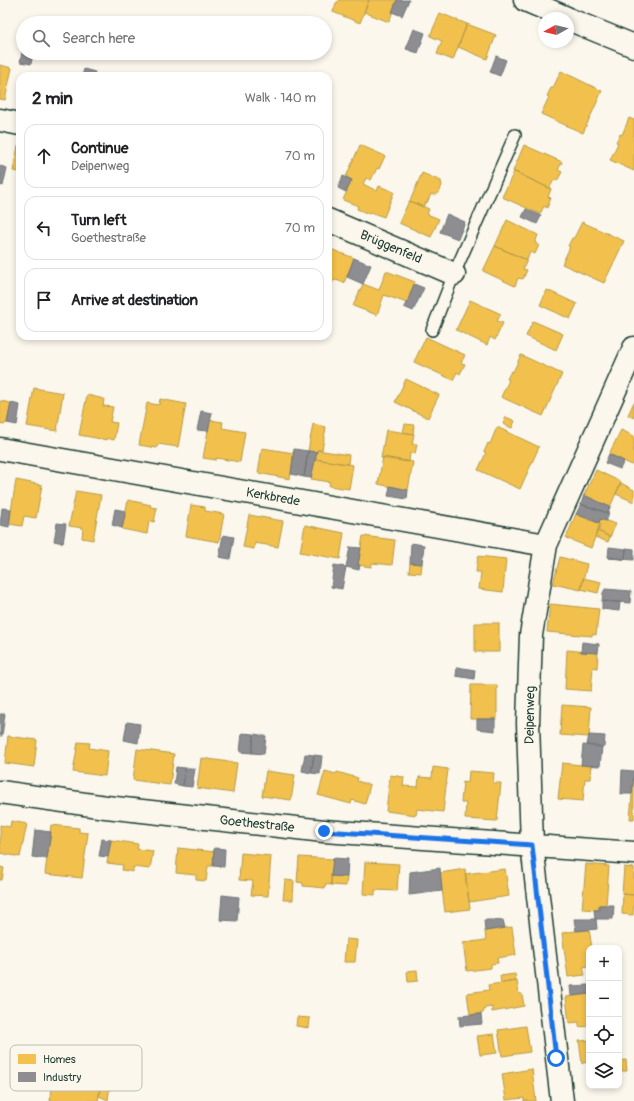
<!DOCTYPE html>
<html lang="en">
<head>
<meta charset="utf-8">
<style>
  body { margin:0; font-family:Pangolin,sans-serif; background:#f6f6f6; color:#202124 }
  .controls { position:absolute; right:12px; bottom:12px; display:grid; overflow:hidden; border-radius:8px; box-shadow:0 2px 6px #0003 }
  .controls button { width:36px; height:36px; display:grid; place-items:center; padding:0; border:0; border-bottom:1px solid #e0e0e0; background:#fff; color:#202124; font:20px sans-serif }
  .compass { position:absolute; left:538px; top:12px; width:36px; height:36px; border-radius:50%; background:#fff; box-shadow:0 2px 6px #0003; rotate:262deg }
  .stop { position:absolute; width:12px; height:12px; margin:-9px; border:3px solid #1a73e8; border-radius:50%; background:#fff }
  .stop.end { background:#1a73e8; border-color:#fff; box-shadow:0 1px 4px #0008 }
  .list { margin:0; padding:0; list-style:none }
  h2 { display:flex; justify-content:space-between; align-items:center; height:52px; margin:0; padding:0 16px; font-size:17px }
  h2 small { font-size:13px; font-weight:400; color:#757577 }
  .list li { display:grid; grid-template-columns:26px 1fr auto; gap:12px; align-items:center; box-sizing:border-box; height:64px; margin:0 8px 8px; padding:0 8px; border:1px solid #e0e0e0; border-radius:12px }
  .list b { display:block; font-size:15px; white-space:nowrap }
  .list p { margin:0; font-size:13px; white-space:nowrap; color:#757577 }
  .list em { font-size:13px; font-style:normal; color:#757577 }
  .icon { flex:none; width:22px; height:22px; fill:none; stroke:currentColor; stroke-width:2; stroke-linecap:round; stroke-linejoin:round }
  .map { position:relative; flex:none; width:634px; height:1101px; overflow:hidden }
  .search { position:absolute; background:#fff; box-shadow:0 2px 6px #0003; left:16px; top:16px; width:316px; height:44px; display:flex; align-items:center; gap:10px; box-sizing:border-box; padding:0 14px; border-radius:22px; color:#757577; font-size:15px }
  .panel { position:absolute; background:#fff; box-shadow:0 2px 6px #0003; left:16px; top:72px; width:316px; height:268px; border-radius:12px }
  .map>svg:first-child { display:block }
  .homes { fill:#f2c14e; stroke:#b39946 }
  .industry { fill:#8d8d92; stroke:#6c7576 }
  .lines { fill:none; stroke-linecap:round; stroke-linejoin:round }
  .service-casing { stroke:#1f3d34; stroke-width:14 }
  .minor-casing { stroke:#1f3d34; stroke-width:25 }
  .tertiary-casing { stroke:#1f3d34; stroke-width:25 }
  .service { stroke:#fbf7ec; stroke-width:11 }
  .minor { stroke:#fbf7ec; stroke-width:22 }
  .tertiary { stroke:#fbf7ec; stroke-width:22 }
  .route { stroke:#1a73e8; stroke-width:5 }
  .labels { text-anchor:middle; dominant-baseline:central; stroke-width:4; stroke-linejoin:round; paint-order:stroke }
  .street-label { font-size:13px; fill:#1f3d34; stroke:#fbf7ec }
  .key { fill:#fbf7ec; stroke:#b9bfb5; stroke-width:1 }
  .key-label { font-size:11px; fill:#1f3d34 }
</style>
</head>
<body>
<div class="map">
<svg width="634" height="1101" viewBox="0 0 634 1101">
  <rect width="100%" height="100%" fill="#fbf7ec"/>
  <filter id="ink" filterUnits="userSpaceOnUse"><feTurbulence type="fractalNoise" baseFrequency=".025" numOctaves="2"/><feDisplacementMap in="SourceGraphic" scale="8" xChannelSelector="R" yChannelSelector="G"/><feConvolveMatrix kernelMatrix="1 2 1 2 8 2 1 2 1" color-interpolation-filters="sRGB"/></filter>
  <g filter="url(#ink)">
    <path class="homes" d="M340 0H369L360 23 333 12 336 3Z
      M369 0H397L389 22 364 12Z
      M440 13 467 24 453 60 437 54 442 41 430 36Z
      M467 24 496 35 487 59 458 47Z
      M0 65 12 68 5 100 0 99Z
      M561 71 602 91 583 133 541 114 549 97 547 96 551 88H553Z
      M629 118 634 120V171L610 160 618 143 616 142 620 134 622 135Z
      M360 145 385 156 379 169 377 168 371 180 366 178 363 184 377 191 379 186 394 192 384 217 370 212 369 214 357 209 358 206 343 200 352 180 346 177Z
      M524 145 562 162 558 170 562 172 557 181 554 180 550 187 551 189 513 171Z
      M18 146H20V172L13 171Z
      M513 171 551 189 548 197 551 198 547 208 544 206 540 214 502 197 514 172Z
      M422 173 441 181 442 185 439 193 434 195 431 194 427 203 426 202 423 207 410 201Z
      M409 201 429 209 427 214 439 219 431 237 399 223Z
      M507 220 538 235 535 243 539 245 535 254 530 252 527 260 495 246Z
      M582 222 624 241 604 283 562 264 570 247 568 246 572 238H574Z
      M495 246 527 260 523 269 527 270 523 279 518 278 515 286 483 271Z
      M328 248 354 258 344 283 336 280 333 281 328 293Z
      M386 271 415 282 407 303 384 295 377 315 353 306 363 284 379 290Z
      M547 290 577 304 570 319 540 305Z
      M470 300 501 314 497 321 503 323 495 340 490 337 487 345 456 330Z
      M533 321 563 334 556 350 526 336Z
      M426 337 465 355 461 363 465 364 460 374 457 372 453 380 414 362Z
      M521 355 562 374 543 416 501 397 509 380 507 379 511 371 513 372Z
      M406 379 439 395 428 418 395 402Z
      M34 388 63 393 57 431 27 426Z
      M87 395 104 399 103 406 113 407 110 422 117 423 114 440 107 438V440L79 435Z
      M160 399 186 404 178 447 158 444 157 448 139 445 147 403 159 405Z
      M0 401 11 403 7 423 3 425 0 424Z
      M634 402V418L628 415Z
      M506 417 515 421 512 428 503 424Z
      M210 420 223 422 222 428 245 432 240 462 216 458V460L203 458Z
      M313 424 326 427 322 450H317V452L308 451Z
      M405 424 414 425 413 434 403 432Z
      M497 427 539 447 520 489 478 470 486 453 484 452 488 443 490 444Z
      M386 430 414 434 412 444H417L415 454 410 453 409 462 381 458Z
      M621 430 634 436V466L609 454Z
      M262 448 294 453 290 479 258 473Z
      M317 450 349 455 348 464 315 459Z
      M383 457 413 462 408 490 378 484Z
      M315 459 353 465 349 489 329 486 330 482 311 479Z
      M596 470 621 482 610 507 584 495Z
      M16 480 42 485 36 518 24 516 22 526 9 524Z
      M621 483 634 490V502L616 494Z
      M76 491 101 495 93 540 82 538 83 528 69 526Z
      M128 500 151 505 150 507 157 508 154 522 149 521 147 534 122 529Z
      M191 505 205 507V511L224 514 219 542 186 536Z
      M576 514 600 524 591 548 566 538Z
      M249 515 283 521 278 547 255 543 254 549 243 547Z
      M600 519 616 524 610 537 598 531 600 524 599 523Z
      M305 525 344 533 340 559 300 552Z
      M598 531 610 537 608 542 595 537Z
      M363 536 395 540 392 565 372 563 371 567 358 565Z
      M478 556 506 559 503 592 479 589 481 572H476Z
      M560 557 587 564 581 590 553 584Z
      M410 563 422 564 421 573 409 572Z
      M583 578 601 582 598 593 581 589Z
      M550 604 599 609 596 635 592 634V636L547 632Z
      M475 623H499V652H475Z
      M567 650 598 653 597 668 593 667 591 691 565 689Z
      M471 685H497V719H470Z
      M562 705 591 707 589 737 560 735Z
      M8 736 37 740 34 767 5 763Z
      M78 742 90 743 89 748 108 751 105 776 73 772Z
      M137 749 174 754 170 785 133 780Z
      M201 758 237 763 233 793 197 788Z
      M562 763 591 766 590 779H585L583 801 558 799Z
      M433 767 448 769 443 812 417 809 416 815 386 811 390 775 404 777 403 786 418 787 419 777 432 778Z
      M266 771 295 775 291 800 262 796Z
      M325 771 336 774 337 772 358 778 357 781 370 785 365 804 352 800 351 804 318 795Z
      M469 771 494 773 493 783H501L497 821 465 819 466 803H461L463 782 468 783Z
      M634 771V819H630Z
      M11 821 27 824 20 857 0 853V825L10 827Z
      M51 825 79 828V832L88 833 82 878 45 874Z
      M111 840 138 844 137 849 153 851 150 869 133 867V872L122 870 123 865 107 863Z
      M178 848 215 852 213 866H208L206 881 196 880V875L176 873Z
      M241 853 271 856 268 896 251 895 253 881 239 880Z
      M299 857 333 859 331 885 325 884V888L303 886V883L297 882Z
      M365 862 399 864 397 891 375 890V895L363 894Z
      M586 864 609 866 606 905H599V910L582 909Z
      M0 867 4 868 2 880H0Z
      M624 867 634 868V895L622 894Z
      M465 869 470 909 445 912 440 873Z
      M505 869 509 896 469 902 465 874Z
      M331 876 347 877 346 886 331 885Z
      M285 880 294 881 293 900H283Z
      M623 894 634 895 633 915 622 914Z
      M512 927 516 955 497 958 498 963 491 964V968L467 971 463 943 486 940 485 931Z
      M589 929 592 948H589V966L583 967 585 975 568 977 562 933Z
      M346 939 357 940 355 962H344Z
      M417 970 418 981 408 982 407 971Z
      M515 974 516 981 501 983 500 976Z
      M517 981 519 994H522L524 1006 492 1012V1007L485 1008 483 1013 470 1015 467 993 489 990 488 985Z
      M589 994V1026L579 1027V1022L569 1023 566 997Z
      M297 1017 310 1018 309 1028 296 1026Z
      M526 1026 530 1052 502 1056 498 1030Z
      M494 1034 497 1053 480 1055 477 1036Z
      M579 1040H581V1041L589 1040V1062L583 1063 582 1064Z
      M93 1055 111 1058 107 1083 110 1084 108 1100 99 1096 100 1089 88 1087Z
      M626 1060 627 1071H619V1061Z
      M532 1069 536 1101H524V1098L506 1100 502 1074Z
      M53 1082 100 1089 98 1101H50Z"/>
    <path class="industry" d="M397 0H409L402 16 392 12Z
      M414 29 425 33 418 53 406 49Z
      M23 48V53H33L31 64 20 62Z
      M496 56 506 60 500 76 490 72Z
      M84 69 95 72 94 76H82Z
      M0 166 7 168 3 186 0 185Z
      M343 176 352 180 346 192 338 188Z
      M526 209 541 216 537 224 522 217Z
      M447 214 465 222 458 239 440 232Z
      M354 258 371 265 363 284 347 277Z
      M414 284 424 288 413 311 404 307 406 303H407Z
      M11 403 20 405 17 425 7 423Z
      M201 411 212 413 208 431 197 430Z
      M294 449 308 451 304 477 291 474Z
      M308 451 317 452 311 478 304 477Z
      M609 454 624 461 620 469 605 463Z
      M390 486 408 490 407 499 388 496Z
      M584 495 610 507 608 513 581 504Z
      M581 504 609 514 606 521 600 519 599 523 576 514Z
      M2 508 11 509 9 527 0 525Z
      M115 509 126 511 122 528 112 525Z
      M57 523 66 524 63 543 54 541Z
      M223 535 234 537 230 559 219 557Z
      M411 543 424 545 422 564 410 563Z
      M350 547 361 548 358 565H360L359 570 346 567Z
      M609 547 626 549 625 559 608 557Z
      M626 548 634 549V560L608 558 625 559Z
      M334 565 346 567 342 589 331 587Z
      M605 589 631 591 630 603 602 601 603 593Z
      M602 601 620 602 619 611 602 609Z
      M582 642 599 644 598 653 581 652Z
      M457 667 475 670 474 679 456 676Z
      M0 714H5L2 736H0Z
      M477 719H495V731L477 729Z
      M127 722 140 724 138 743 124 740Z
      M242 733 254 734 252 753 240 752Z
      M254 734 266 736 264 754 252 753Z
      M589 735 605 736 604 747 587 745Z
      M583 745 602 747 600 766 581 765Z
      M305 754 314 755 311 773 302 771Z
      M314 755 322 756 320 774 311 773Z
      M176 767 185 768 183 786 174 784Z
      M185 768 195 769 192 787 183 786Z
      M622 770 634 771 632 794H621Z
      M35 830 51 832 47 859 32 857Z
      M102 839 111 840 108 857 99 856Z
      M214 848 225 849 224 867 213 866Z
      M333 858 348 859 347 877 331 876Z
      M440 868 442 891 409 895 410 872Z
      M222 895 239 897 237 921 220 920Z
      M599 905H614L613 919H595L594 910H599Z
      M574 919H596L597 929 576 931Z
      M484 920H503L505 928 485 931Z
      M589 985V994L571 996 570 986Z
      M481 1014 482 1024 460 1026 459 1016Z"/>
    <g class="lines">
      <g class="service-casing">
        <path id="service" d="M432 330 454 274 515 135"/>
      </g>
      <g class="minor-casing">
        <path id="minor" d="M0 120 20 124
          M328 220 454 274
          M0 449 546 545
          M0 792 106 807 324 831 634 853
          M562 1101 532 845 528 723 531 635 546 545 634 348"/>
      </g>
      <g class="tertiary-casing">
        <path id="tertiary" d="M525 0 567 18
          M568 19 634 46"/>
      </g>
      <use href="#service" class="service"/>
      <use href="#minor" class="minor"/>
      <use href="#tertiary" class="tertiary"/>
    </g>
  </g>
  <g class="lines" filter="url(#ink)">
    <path class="route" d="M324 831 532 845 556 1058"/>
  </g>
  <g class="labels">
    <g class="street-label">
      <text transform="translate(391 247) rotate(23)">Brüggenfeld</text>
      <text transform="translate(273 497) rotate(10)">Kerkbrede</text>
      <text transform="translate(530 715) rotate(-89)">Deipenweg</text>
      <text transform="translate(257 824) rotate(6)">Goethestraße</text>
    </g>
  </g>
  <rect x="10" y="1045" width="132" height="46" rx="6" class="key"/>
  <rect x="18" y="1054" width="18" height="10" fill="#f2c14e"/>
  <rect x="18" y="1072" width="18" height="10" fill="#8d8d92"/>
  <g class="key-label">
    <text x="43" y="1063">Homes</text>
    <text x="43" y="1081">Industry</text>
  </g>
</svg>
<div class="controls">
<button>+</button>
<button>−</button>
<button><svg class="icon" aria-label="locate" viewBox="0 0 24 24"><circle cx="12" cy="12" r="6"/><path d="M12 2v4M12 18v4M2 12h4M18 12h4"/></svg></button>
<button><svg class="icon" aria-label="layers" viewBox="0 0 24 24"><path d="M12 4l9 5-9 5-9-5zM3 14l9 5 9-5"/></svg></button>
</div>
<svg class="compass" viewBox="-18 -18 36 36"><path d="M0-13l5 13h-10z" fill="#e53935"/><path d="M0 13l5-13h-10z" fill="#757577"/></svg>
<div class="stop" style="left:556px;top:1058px"></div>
<div class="stop end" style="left:324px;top:831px"></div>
<div class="search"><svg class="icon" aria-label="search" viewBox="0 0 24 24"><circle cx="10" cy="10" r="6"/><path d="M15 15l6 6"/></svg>Search here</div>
<section class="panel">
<h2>2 min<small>Walk · 140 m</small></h2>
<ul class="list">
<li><svg class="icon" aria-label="ahead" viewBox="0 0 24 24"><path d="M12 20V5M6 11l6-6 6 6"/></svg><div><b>Continue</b><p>Deipenweg</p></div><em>70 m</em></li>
<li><svg class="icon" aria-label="left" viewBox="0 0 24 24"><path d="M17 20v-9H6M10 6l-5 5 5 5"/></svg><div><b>Turn left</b><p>Goethestraße</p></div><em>70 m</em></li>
<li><svg class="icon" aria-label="arrive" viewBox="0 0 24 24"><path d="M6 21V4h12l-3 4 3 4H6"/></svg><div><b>Arrive at destination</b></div></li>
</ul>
</section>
</div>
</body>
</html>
